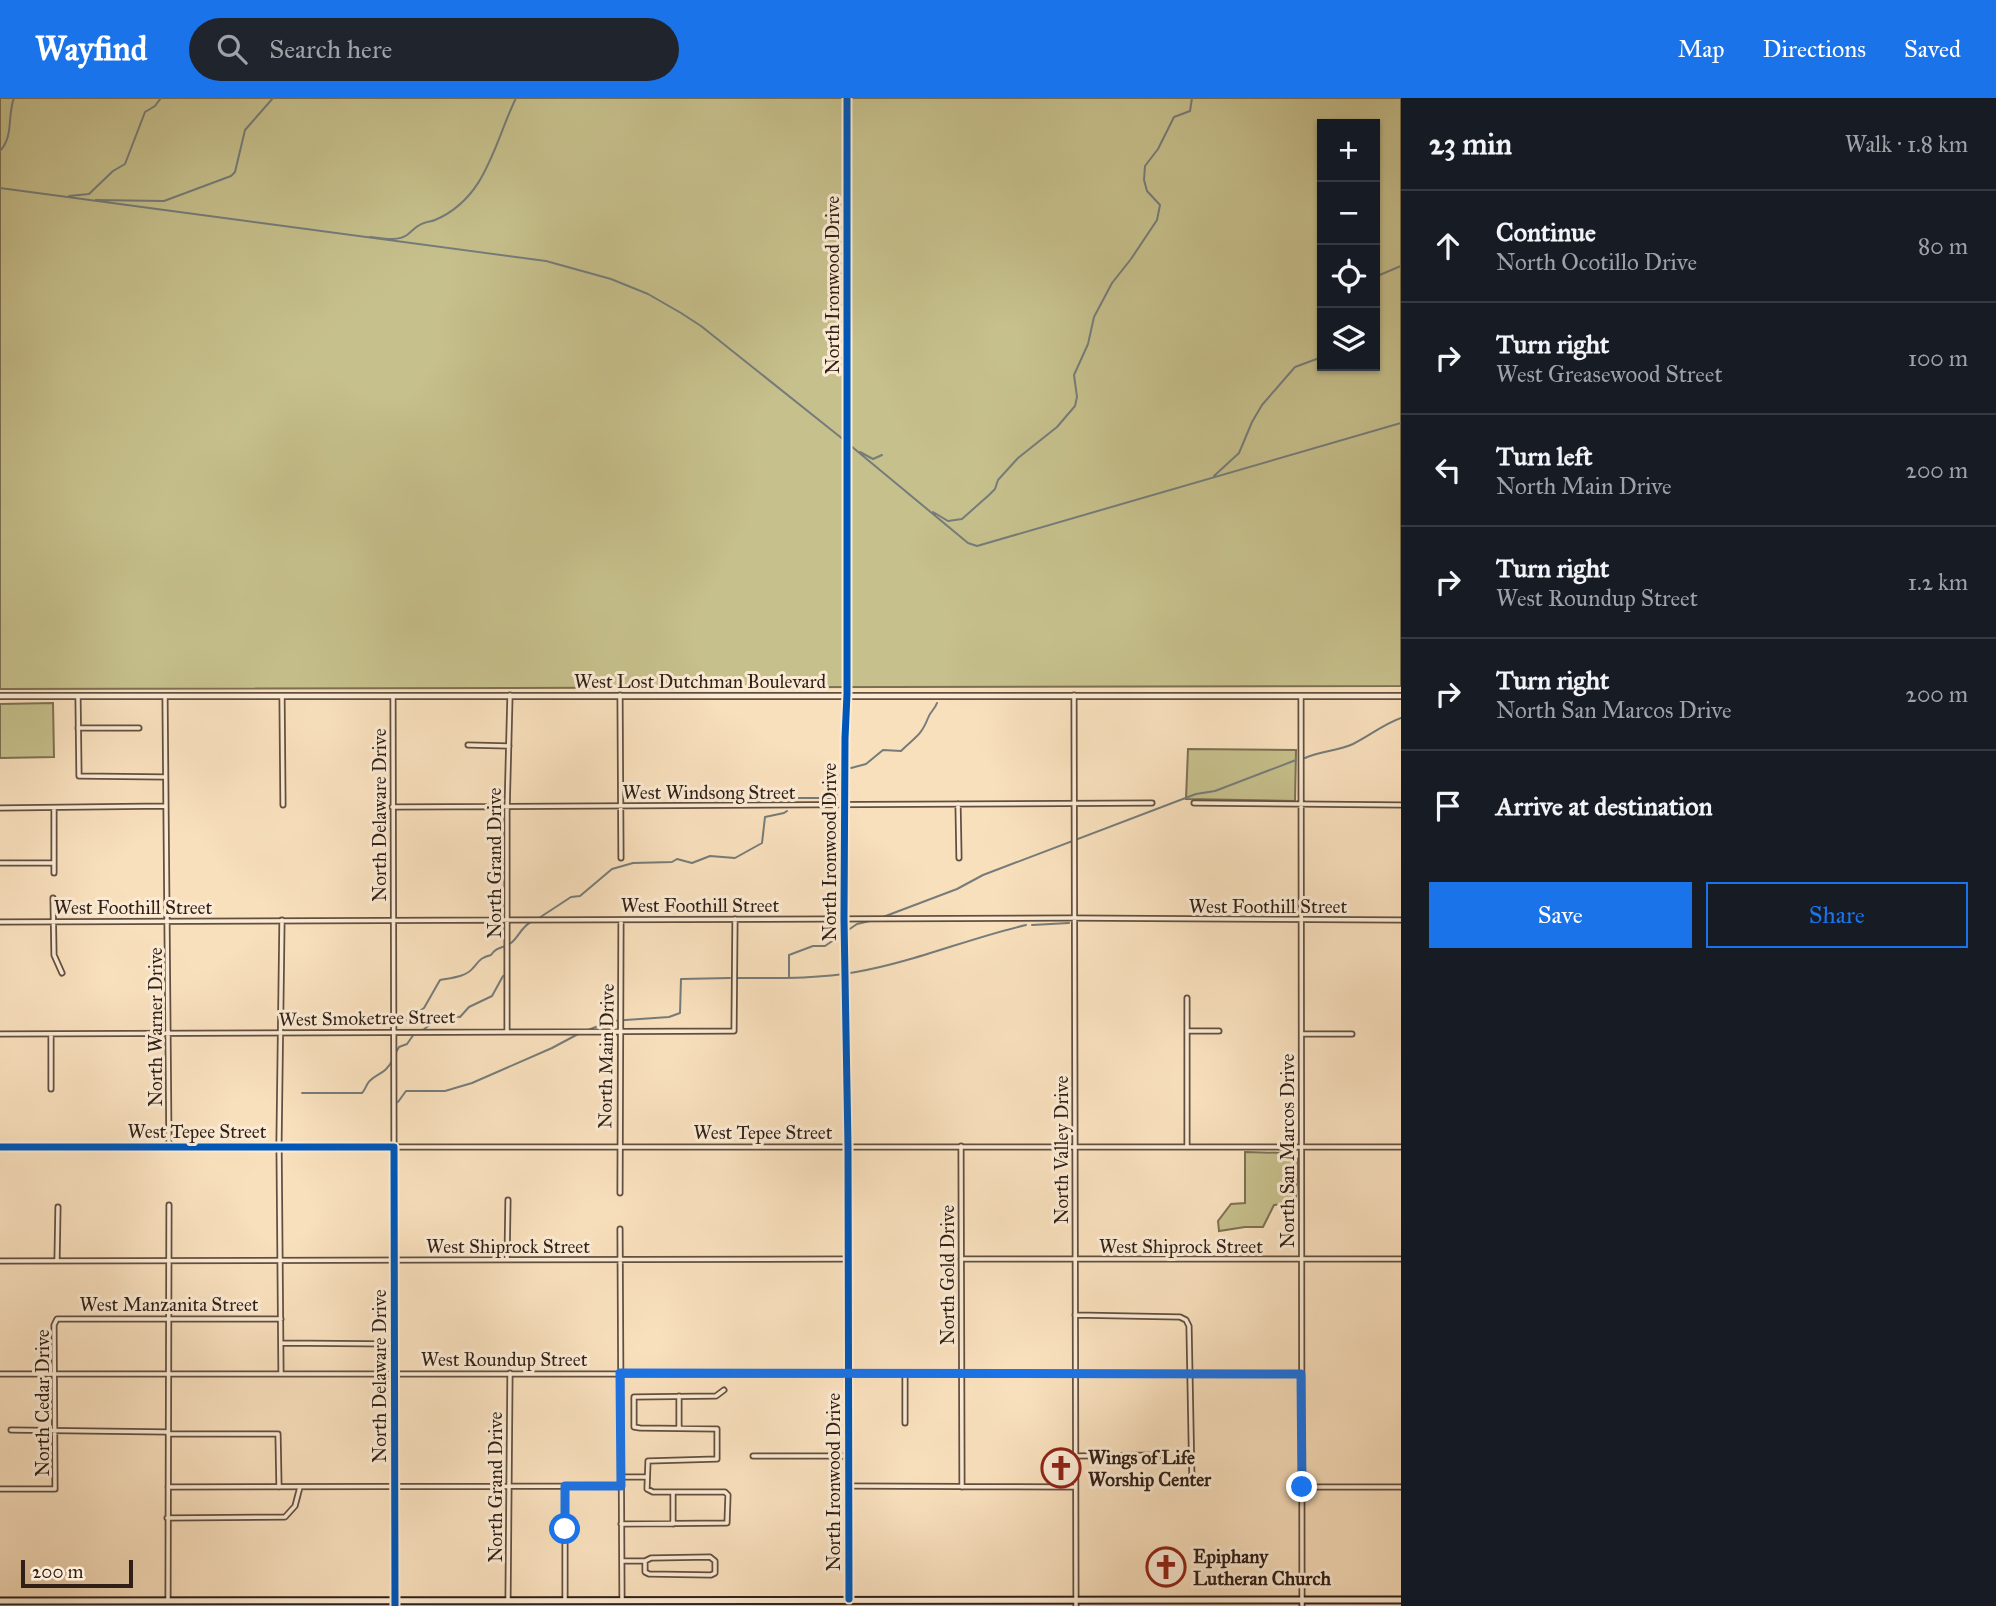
<!DOCTYPE html>
<html lang="en">
<head>
<meta charset="utf-8">
<style>
  body { margin:0; font-family:"IM FELL Great Primer",serif; background:#20242c; color:#f1f3f6 }
  .controls { position:absolute; right:21px; top:21px; display:grid; overflow:hidden; border-radius:0px; box-shadow:0 2px 5px #0004 }
  .controls button { width:63px; height:63px; display:grid; place-items:center; padding:0; border:0; border-bottom:2px solid #363941; background:#171b24; color:#f1f3f6; font:35px sans-serif }
  .scale { position:absolute; left:21px; bottom:18px; width:112px; box-sizing:border-box; padding-left:7px; border:4px solid #311f17; border-top:0; font-size:19px; line-height:24px; white-space:nowrap; color:#311f17; -webkit-text-stroke:5px #fbebd4; paint-order:stroke }
  .stop { position:absolute; width:21px; height:21px; margin:-16px; border:5px solid #1a73e8; border-radius:50%; background:#fff }
  .stop.end { background:#1a73e8; border-color:#fff; box-shadow:0 2px 7px #0008 }
  .list { margin:0; padding:0; list-style:none }
  h2 { display:flex; justify-content:space-between; align-items:center; height:91px; margin:0; padding:0 28px; font-size:30px }
  h2 small { font-size:23px; font-weight:400; color:#9ea1a6 }
  .list li { display:grid; grid-template-columns:46px 1fr auto; gap:21px; align-items:center; box-sizing:border-box; height:112px; padding:0 28px; border-top:2px solid #363941 }
  .list b { display:block; font-size:26px; white-space:nowrap }
  .list p { margin:0; font-size:23px; white-space:nowrap; color:#9ea1a6 }
  .list em { font-size:23px; font-style:normal; color:#9ea1a6 }
  .actions { display:flex; gap:14px; padding:21px 28px }
  .actions a { flex:1; padding:16px 0; border:2px solid #1a73e8; border-radius:0px; text-align:center; font-size:24px; color:#1a73e8 }
  .actions .main { background:#1a73e8; color:#fff }
  .icon { flex:none; width:38px; height:38px; fill:none; stroke:currentColor; stroke-width:2; stroke-linecap:round; stroke-linejoin:round }
  .map { position:relative; flex:none; width:1401px; height:1508px; overflow:hidden }
  header { display:flex; align-items:center; gap:42px; box-sizing:border-box; height:98px; padding:0 35px; background:#1a73e8; color:#fff }
  header strong { font-size:33px }
  nav { display:flex; gap:38px; margin-inline-start:auto; font-size:24px }
  .search { width:490px; height:63px; background:#20242c; display:flex; align-items:center; gap:18px; box-sizing:border-box; padding:0 24px; border-radius:38px; color:#9ea1a6; font-size:26px }
  main { display:flex }
  aside { flex:1; background:#171b24 }
  .map>svg:first-child { display:block }
  .green { fill:#c6c08c; stroke:#7c7052; stroke-width:2; fill-rule:evenodd }
  .lines { fill:none; stroke-linecap:round; stroke-linejoin:round }
  .stream { stroke:#757c7a; stroke-width:2 }
  .minor-casing { stroke:#634f40; stroke-width:7 }
  .tertiary-casing { stroke:#634f40; stroke-width:8 }
  .secondary-casing { stroke:#311f17; stroke-width:9 }
  .minor { stroke:#fbebd4; stroke-width:3.5 }
  .tertiary { stroke:#fbebd4; stroke-width:4.5 }
  .secondary { stroke:#fbebd4; stroke-width:5 }
  .cycleway-casing { stroke:#fbebd4; stroke-width:11 }
  .cycleway { stroke:#0057b8; stroke-width:7 }
  .route { stroke:#1a73e8; stroke-width:9 }
  .labels { text-anchor:middle; dominant-baseline:central; stroke-width:6; stroke-linejoin:round; paint-order:stroke }
  .street-label { font-size:19px; fill:#311f17; stroke:#fbebd4 }
  .poi-label { font-size:19px; font-weight:bold; fill:#311f17; stroke:#fbebd4; text-anchor:start }
</style>
</head>
<body>
<header>
<strong>Wayfind</strong>
<div class="search"><svg class="icon" aria-label="search" viewBox="0 0 24 24"><circle cx="10" cy="10" r="6"/><path d="M15 15l6 6"/></svg>Search here</div>
<nav><a>Map</a><a>Directions</a><a>Saved</a></nav>
</header>
<main>
<div class="map">
<svg width="1401" height="1508" viewBox="0 0 1401 1508">
  <rect width="100%" height="100%" fill="#f9e0bd"/>
  <filter id="stains"><feTurbulence type="fractalNoise" baseFrequency=".00286" numOctaves="4"/><feColorMatrix values="0 0 0 0 .2 0 0 0 0 .09 0 0 0 0 .02 0 0 0 .5 -.17"/></filter>
  <radialGradient id="worn" r=".72"><stop offset=".6" stop-color="#630" stop-opacity="0"/><stop offset="1" stop-color="#630" stop-opacity=".3"/></radialGradient>
  <path class="green" d="M0 0H1401V588L0 591ZM1322 26H1375V268H1322Z
    M53 605 54 659 0 660V606Z
    M1188 651 1296 652 1295 703 1186 701Z
    M1245 1054 1286 1055 1298 1061 1296 1105 1274 1107 1263 1129H1245L1219 1133 1218 1123 1231 1106 1245 1105Z"/>
  <g class="lines">
    <path class="stream" d="M0 53C14 38 7 18 14 0
      M0 90 546 163 611 181 648 196 681 215 701 228 844 342
      M69 98 89 96 113 73 125 66 145 14 155 8 161 0
      M96 102 164 103 231 78 235 74 245 32 273 0
      M370 139C381 140 397 144 407 137 413 132 417 127 424 125 426 124 433 123 435 122 487 100 494 45 516 0
      M1375 179 1401 168
      M851 348 968 445 977 448 1401 325
      M860 354 873 361 882 357
      M1214 378 1239 355 1252 324 1262 307 1295 269 1322 259
      M933 414 948 423 962 421 989 397 995 391 998 382 1018 360 1057 329 1075 308 1077 299 1074 277 1088 246 1094 219 1112 185 1131 161 1157 122 1160 107 1147 93 1144 82 1145 68 1158 51 1174 19 1190 13 1192 0
      M1305 660C1320 653 1338 653 1353 646 1369 638 1384 626 1401 620
      M851 670 866 666 883 652 901 653C915 639 921 638 928 620 930 614 935 611 937 605
      M794 703 796 700H835L837 698V679L841 676
      M883 819 957 791 983 777 1196 696 1215 693 1296 662
      M539 820 571 799 580 798 612 771 633 765 672 764 677 761 692 765 710 758 735 760 762 745 765 719 784 715 787 713
      M1032 827 1069 825
      M738 880C777 880 817 881 856 874 914 864 969 840 1026 827
      M789 880V857L813 848H825L857 826 870 823
      M402 925 424 910 440 882C450 880 466 879 473 870 480 862 480 860 491 857 497 848 502 851 511 845 519 839 521 829 531 824
      M423 932 443 917 460 919 469 909 492 898 503 878
      M588 932 611 923 669 919 680 915 681 881 730 880
      M395 956 399 949 407 946 414 936
      M302 995H362C365 992 366 988 368 985 374 976 386 977 393 961
      M398 1004 406 993H445L472 985 552 950 580 935"/>
    <g class="minor-casing">
      <path id="minor" d="M620 597 621 760
        M1074 597 1076 1508
        M165 598 169 1050
        M282 598 283 707
        M393 598 394 1049
        M1301 598 1302 1508
        M78 599 79 678 165 679
        M78 630H139
        M468 647 509 648
        M1194 705 1401 707
        M958 706 959 760
        M392 709 1152 705
        M0 710 165 708
        M54 710V775
        M0 765H54
        M53 800 54 857 62 875
        M0 824 1070 820 1401 822
        M507 933V714L510 597
        M1187 933H1219
        M0 936 734 933 735 821
        M1302 936H1352
        M51 991V937
        M961 1048 962 1389
        M1187 1048V900
        M0 1049H1401
        M620 1095 621 822
        M620 1131 622 1502
        M961 1161H1401
        M507 1162 508 1102
        M0 1163 848 1161
        M57 1163 58 1109
        M1075 1217 1180 1219 1186 1222 1189 1228 1192 1385
        M281 1245 394 1246
        M281 1275 279 1044 282 822
        M905 1275V1325
        M0 1276H1301
        M679 1298V1330
        M11 1332 168 1334
        M168 1336H278L279 1389
        M753 1358H848
        M1075 1358 1163 1357
        M621 1379H647
        M848 1388 1075 1389
        M168 1389 621 1388
        M1302 1389H1401
        M0 1391H55L54 1227 57 1221H281
        M673 1394V1426
        M167 1420 285 1419 295 1408 300 1389
        M621 1426 727 1425 728 1397 725 1394H653L647 1391 648 1363 717 1361V1331L640 1330 634 1329V1299L716 1298 724 1292
        M622 1463H645V1474L649 1476 711 1477 715 1475V1463L710 1459 651 1460 645 1463
        M508 1502 510 1275
        M565 1502V1389
        M168 1503 169 1107"/>
    </g>
    <g class="tertiary-casing">
      <path id="tertiary" d="M847 0V596L845 640 844 821 848 1048 849 1501
        M0 598H1401
        M394 1049 395 1508"/>
    </g>
    <g class="secondary-casing">
      <path id="secondary" d="M0 1503 1401 1502"/>
    </g>
    <use href="#minor" class="minor"/>
    <use href="#tertiary" class="tertiary"/>
    <use href="#secondary" class="secondary"/>
    <g class="cycleway-casing">
      <path id="cycleway" d="M847 0V596L845 640 844 821 848 1048 849 1501
        M0 1049H394L395 1508"/>
    </g>
    <use href="#cycleway" class="cycleway"/>
  </g>
  <g class="lines">
    <path class="route" d="M565 1431V1388H621L620 1275 1301 1276 1302 1389"/>
  </g>
  <defs>
    <g id="church-ring" transform="scale(2.0125)"><circle r="9.5" fill="#fbebd4" stroke="#8f2418" stroke-width="1.5"/><path d="M-1.2-6h2.4v3.5h3.3v2.4h-3.3V6h-2.4V-.1h-3.3v-2.4h3.3Z" fill="#8f2418"/></g>
  </defs>
  <g fill-rule="evenodd">
    <use href="#church-ring" x="1061" y="1370"/>
    <use href="#church-ring" x="1166" y="1469"/>
  </g>
  <g class="labels">
    <g class="street-label">
      <text transform="translate(832 187) rotate(-90)">North Ironwood Drive</text>
      <text x="700" y="583">West Lost Dutchman Boulevard</text>
      <text x="709" y="694">West Windsong Street</text>
      <text transform="translate(379 717) rotate(-90)">North Delaware Drive</text>
      <text transform="translate(829 754) rotate(-90)">North Ironwood Drive</text>
      <text transform="translate(494 765) rotate(-90)">North Grand Drive</text>
      <text x="700" y="807">West Foothill Street</text>
      <text x="1268" y="808">West Foothill Street</text>
      <text x="133" y="809">West Foothill Street</text>
      <text transform="translate(367 920) rotate(-1)">West Smoketree Street</text>
      <text transform="translate(155 929) rotate(-90)">North Warner Drive</text>
      <text transform="translate(606 958) rotate(-89)">North Main Drive</text>
      <text x="197" y="1033">West Tepee Street</text>
      <text x="763" y="1034">West Tepee Street</text>
      <text transform="translate(1061 1052) rotate(-90)">North Valley Drive</text>
      <text transform="translate(1287 1053) rotate(-90)">North San Marcos Drive</text>
      <text x="508" y="1148">West Shiprock Street</text>
      <text x="1181" y="1148">West Shiprock Street</text>
      <text transform="translate(947 1177) rotate(-90)">North Gold Drive</text>
      <text x="169" y="1206">West Manzanita Street</text>
      <text x="504" y="1261">West Roundup Street</text>
      <text transform="translate(379 1278) rotate(-90)">North Delaware Drive</text>
      <text transform="translate(42 1305) rotate(-90)">North Cedar Drive</text>
      <text transform="translate(833 1384) rotate(-90)">North Ironwood Drive</text>
      <text transform="translate(495 1389) rotate(-90)">North Grand Drive</text>
    </g>
    <g class="poi-label">
      <text x="1088" y="1359">Wings of Life<tspan x="1088" dy="22">Worship Center</tspan></text>
      <text x="1193" y="1458">Epiphany<tspan x="1193" dy="22">Lutheran Church</tspan></text>
    </g>
  </g>
  <rect width="100%" height="100%" filter="url(#stains)"/>
  <rect width="100%" height="100%" fill="url(#worn)"/>
</svg>
<div class="controls">
<button>+</button>
<button>−</button>
<button><svg class="icon" aria-label="locate" viewBox="0 0 24 24"><circle cx="12" cy="12" r="6"/><path d="M12 2v4M12 18v4M2 12h4M18 12h4"/></svg></button>
<button><svg class="icon" aria-label="layers" viewBox="0 0 24 24"><path d="M12 4l9 5-9 5-9-5zM3 14l9 5 9-5"/></svg></button>
</div>
<div class="scale">200 m</div>
<div class="stop" style="left:565px;top:1431px"></div>
<div class="stop end" style="left:1302px;top:1389px"></div>
</div>
<aside>
<h2>23 min<small>Walk · 1.8 km</small></h2>
<ul class="list">
<li><svg class="icon" aria-label="ahead" viewBox="0 0 24 24"><path d="M12 20V5M6 11l6-6 6 6"/></svg><div><b>Continue</b><p>North Ocotillo Drive</p></div><em>80 m</em></li>
<li><svg class="icon" aria-label="right" viewBox="0 0 24 24"><path d="M7 20v-9h11M14 6l5 5-5 5"/></svg><div><b>Turn right</b><p>West Greasewood Street</p></div><em>100 m</em></li>
<li><svg class="icon" aria-label="left" viewBox="0 0 24 24"><path d="M17 20v-9H6M10 6l-5 5 5 5"/></svg><div><b>Turn left</b><p>North Main Drive</p></div><em>200 m</em></li>
<li><svg class="icon" aria-label="right" viewBox="0 0 24 24"><path d="M7 20v-9h11M14 6l5 5-5 5"/></svg><div><b>Turn right</b><p>West Roundup Street</p></div><em>1.2 km</em></li>
<li><svg class="icon" aria-label="right" viewBox="0 0 24 24"><path d="M7 20v-9h11M14 6l5 5-5 5"/></svg><div><b>Turn right</b><p>North San Marcos Drive</p></div><em>200 m</em></li>
<li><svg class="icon" aria-label="arrive" viewBox="0 0 24 24"><path d="M6 21V4h12l-3 4 3 4H6"/></svg><div><b>Arrive at destination</b></div></li>
</ul>
<div class="actions"><a class="main">Save</a><a>Share</a></div>
</aside>
</main>
</body>
</html>
